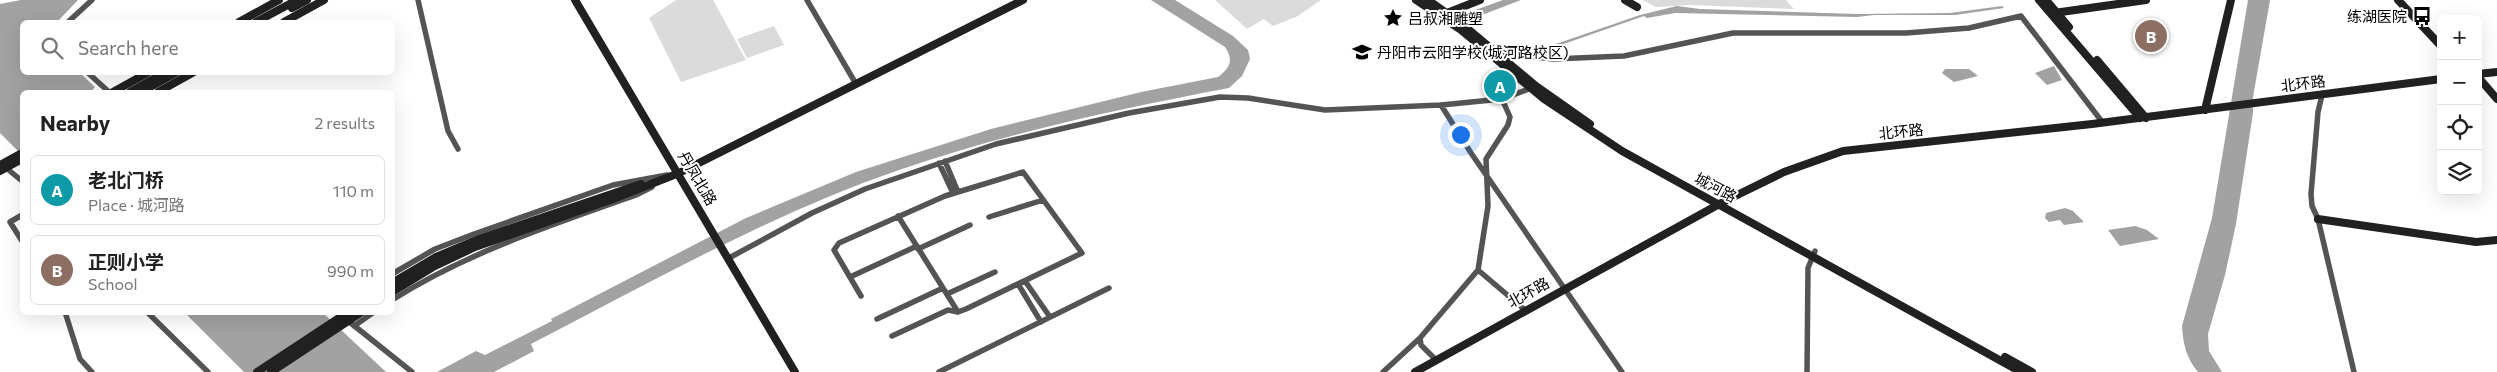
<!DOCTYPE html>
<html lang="en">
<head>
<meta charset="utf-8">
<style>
  body { margin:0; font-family:Commissioner,"Noto Sans SC",sans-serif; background:#f2f2f2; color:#222 }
  .controls { position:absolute; right:15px; top:15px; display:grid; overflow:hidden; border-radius:8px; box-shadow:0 5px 20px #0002 }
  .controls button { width:45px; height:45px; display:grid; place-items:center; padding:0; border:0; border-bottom:1px solid #e0e0e0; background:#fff; color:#222; font:25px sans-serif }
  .you { position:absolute; left:1460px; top:134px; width:18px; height:18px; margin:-12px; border:4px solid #fff; border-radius:50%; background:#1a73e8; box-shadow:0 0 0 8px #1a73e833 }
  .badge { display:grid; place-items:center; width:32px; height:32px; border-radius:50%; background:#0f766e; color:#fff; font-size:16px; font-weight:700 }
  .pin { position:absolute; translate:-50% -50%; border:2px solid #fff; box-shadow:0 1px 5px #0006 }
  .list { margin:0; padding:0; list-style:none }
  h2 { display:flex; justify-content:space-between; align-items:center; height:65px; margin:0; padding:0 20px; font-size:21px }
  h2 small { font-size:16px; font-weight:400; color:#767676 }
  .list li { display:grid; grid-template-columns:32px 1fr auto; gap:15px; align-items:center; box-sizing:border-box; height:70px; margin:0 10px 10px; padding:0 10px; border:1px solid #e0e0e0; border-radius:8px }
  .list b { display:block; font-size:19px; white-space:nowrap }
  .list p { margin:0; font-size:16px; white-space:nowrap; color:#767676 }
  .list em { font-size:16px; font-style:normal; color:#767676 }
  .icon { flex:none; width:28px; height:28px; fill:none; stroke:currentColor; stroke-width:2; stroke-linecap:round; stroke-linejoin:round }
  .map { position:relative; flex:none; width:2497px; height:372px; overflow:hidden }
  .search { position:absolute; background:#fff; box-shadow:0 5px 20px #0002; left:20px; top:20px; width:375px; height:55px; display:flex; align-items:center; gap:12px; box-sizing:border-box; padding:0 18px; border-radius:8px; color:#767676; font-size:19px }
  .panel { position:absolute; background:#fff; box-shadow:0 5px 20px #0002; left:20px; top:90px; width:375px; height:225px; border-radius:8px }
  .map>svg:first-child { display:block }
  .green { fill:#dbdbdb }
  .water { fill:#a2a2a2 }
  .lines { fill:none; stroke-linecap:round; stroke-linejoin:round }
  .street { stroke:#545454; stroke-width:5.5 }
  .secondary { stroke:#212121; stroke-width:8 }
  .secondary-bridge { stroke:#212121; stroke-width:8 }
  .labels { text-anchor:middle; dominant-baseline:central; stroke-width:4; stroke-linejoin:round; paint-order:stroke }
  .poi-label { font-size:15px; fill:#000; stroke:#fff; text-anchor:start }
  .street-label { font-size:15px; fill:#000; stroke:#fff }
</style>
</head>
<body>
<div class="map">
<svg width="2497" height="372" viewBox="0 0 2497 372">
  <rect width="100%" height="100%" fill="#fff"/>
  <path class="green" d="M676 0H713L746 60 681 82 649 18Z
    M1215 0H1321L1298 16 1273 26 1264 19 1247 29Z
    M1643 0H1786L1794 9 1690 5 1656 7Z
    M774 26 784 45 747 58 737 39Z"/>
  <path class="water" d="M21 0H78L57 22H22V72L80 73 95 87 91 92H22V155L0 133V4Z
    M1151 0H1175L1233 36 1248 50 1250 59 1242 76 1229 88C1118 109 1007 133 899 170 771 214 651 282 531 344L534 351 494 372H437L476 351 485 355 552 321 551 319 746 218 856 172 991 129 1141 92 1218 77C1230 68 1234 60 1225 47Z
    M1503 0H1521L1474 18 1467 13Z
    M2248 0H2270L2253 97V113L2236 224 2225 275 2208 334 2209 351 2222 372H2198C2186 358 2183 343 2182 326L2212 218Z
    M1677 6 1700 9 1857 14 1950 13 2002 6 2004 8 1955 15H1874L1857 17 1675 13 1647 18 1644 16 1555 47 1553 45 1640 15Z
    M2054 66 2062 80 2047 85 2035 73Z
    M1945 69H1969L1978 76 1954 82 1942 73Z
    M2065 208 2073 211 2084 222 2064 225 2060 220 2049 222 2045 218 2046 213Z
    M2135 226 2147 230 2159 239 2120 246 2108 230Z
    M185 313H323L386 372H244Z"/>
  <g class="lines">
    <path class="street" d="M418 0 448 131 458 149
      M807 0 856 84
      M68 22 92 0
      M1500 56 1512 54 1553 59 1624 56 1733 33H1906L1969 28 2021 16 2103 123
      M87 72 109 92
      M2322 95 2318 112 2311 194 2312 206 2318 219 2354 372
      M1441 105 1471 153 1622 372
      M945 161 958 192
      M939 163 953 193
      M5 167 22 181
      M22 215 10 222 22 241
      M898 216 958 312
      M989 217 1043 200
      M918 249 970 225
      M729 258 812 213 865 189 996 144 1129 113 1220 97 1248 98 1325 110 1441 105 1502 99 1534 87
      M1478 270 1525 310
      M392 274 435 249 474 234 613 185 667 175
      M850 277 917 246
      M1025 281 1050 317
      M1018 284 1041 322
      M947 294 995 272
      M861 296 834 250 839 243 945 196 1023 172 1082 253 966 309 958 312 948 310 892 336
      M392 300C468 252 552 225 636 195L652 187
      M65 312 80 359 92 372
      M147 312 208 372
      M337 312 412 372
      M877 319 943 288
      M354 326 374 312
      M1435 359 1421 345 1420 338 1478 270 1488 206 1486 159 1508 125 1510 117 1502 99
      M939 372 1109 288
      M1383 372 1420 338
      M1807 372 1808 268 1815 251"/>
    <path class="secondary" d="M575 0 795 372
      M1416 0 1461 30 1544 99 1622 151 2021 372
      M1428 0 1462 24 1536 86 1590 124
      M1625 0 1637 7
      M2039 0 2140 118
      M2046 0 2069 27
      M2398 0 2441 46
      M292 8 307 0
      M1447 13 1480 0
      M2054 13 2146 0
      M239 22 279 0
      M256 22 297 0
      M284 22 324 0
      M2097 60 2146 118
      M2478 74 2497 72
      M2478 77 2497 99
      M113 92 149 72
      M130 92 166 72
      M141 92 177 72
      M158 92 194 72
      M2205 110 2231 0
      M2318 219 2476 242 2497 240
      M392 283 436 257 479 239 641 184
      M392 292 433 267 475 247 613 199 679 173 1023 0
      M2005 357 2032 372
      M1415 372 1723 202 1784 172 1843 151 2092 124 2441 79"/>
    <path class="secondary-bridge" d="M0 165 22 153
      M0 171 22 159
      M257 372 348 312
      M271 372 362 312"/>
  </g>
  <defs>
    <g id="bus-bare" transform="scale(1.5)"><path d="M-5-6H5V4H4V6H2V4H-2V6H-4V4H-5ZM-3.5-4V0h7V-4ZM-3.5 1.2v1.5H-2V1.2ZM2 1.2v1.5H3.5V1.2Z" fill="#000" stroke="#fff" stroke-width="2.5" paint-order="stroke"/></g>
    <g id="sight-bare" transform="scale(1.5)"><path d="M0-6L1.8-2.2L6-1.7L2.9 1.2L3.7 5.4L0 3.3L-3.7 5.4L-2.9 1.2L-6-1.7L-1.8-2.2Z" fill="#000" stroke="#fff" stroke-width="2.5" paint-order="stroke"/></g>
    <g id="school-bare" transform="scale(1.5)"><path d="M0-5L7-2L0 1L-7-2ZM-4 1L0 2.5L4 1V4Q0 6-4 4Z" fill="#000" stroke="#fff" stroke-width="2.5" paint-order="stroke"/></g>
  </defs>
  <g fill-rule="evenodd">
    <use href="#bus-bare" x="2422" y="16"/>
    <use href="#sight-bare" x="1393" y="18"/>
    <use href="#school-bare" x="1362" y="52"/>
  </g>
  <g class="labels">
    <g class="poi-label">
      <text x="2407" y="16" text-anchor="end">练湖医院</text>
      <text x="1408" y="18">吕叔湘雕塑</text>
      <text x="1377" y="52">丹阳市云阳学校(城河路校区)</text>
    </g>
    <g class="street-label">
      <text transform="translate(2303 83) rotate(-7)">北环路</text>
      <text transform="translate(1901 131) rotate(-6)">北环路</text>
      <text transform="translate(698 178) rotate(59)">丹凤北路</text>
      <text transform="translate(1716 187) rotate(28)">城河路</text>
      <text transform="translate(1528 292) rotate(-29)">北环路</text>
    </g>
  </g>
</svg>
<div class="controls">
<button>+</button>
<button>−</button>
<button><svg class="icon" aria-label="locate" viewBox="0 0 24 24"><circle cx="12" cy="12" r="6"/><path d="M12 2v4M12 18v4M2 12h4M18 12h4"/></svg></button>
<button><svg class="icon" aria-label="layers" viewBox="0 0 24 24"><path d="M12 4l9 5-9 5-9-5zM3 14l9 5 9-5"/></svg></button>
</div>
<div class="you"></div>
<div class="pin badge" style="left:1500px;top:86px;background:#0f9aa8">A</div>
<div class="pin badge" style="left:2151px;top:36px;background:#8d6e63">B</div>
<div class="search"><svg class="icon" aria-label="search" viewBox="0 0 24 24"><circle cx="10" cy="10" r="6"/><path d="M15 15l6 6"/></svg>Search here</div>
<section class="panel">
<h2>Nearby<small>2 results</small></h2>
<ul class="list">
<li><span class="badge" style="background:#0f9aa8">A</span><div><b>老北门桥</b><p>Place · 城河路</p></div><em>110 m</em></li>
<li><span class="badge" style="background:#8d6e63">B</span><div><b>正则小学</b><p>School</p></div><em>990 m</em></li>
</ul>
</section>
</div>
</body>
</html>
